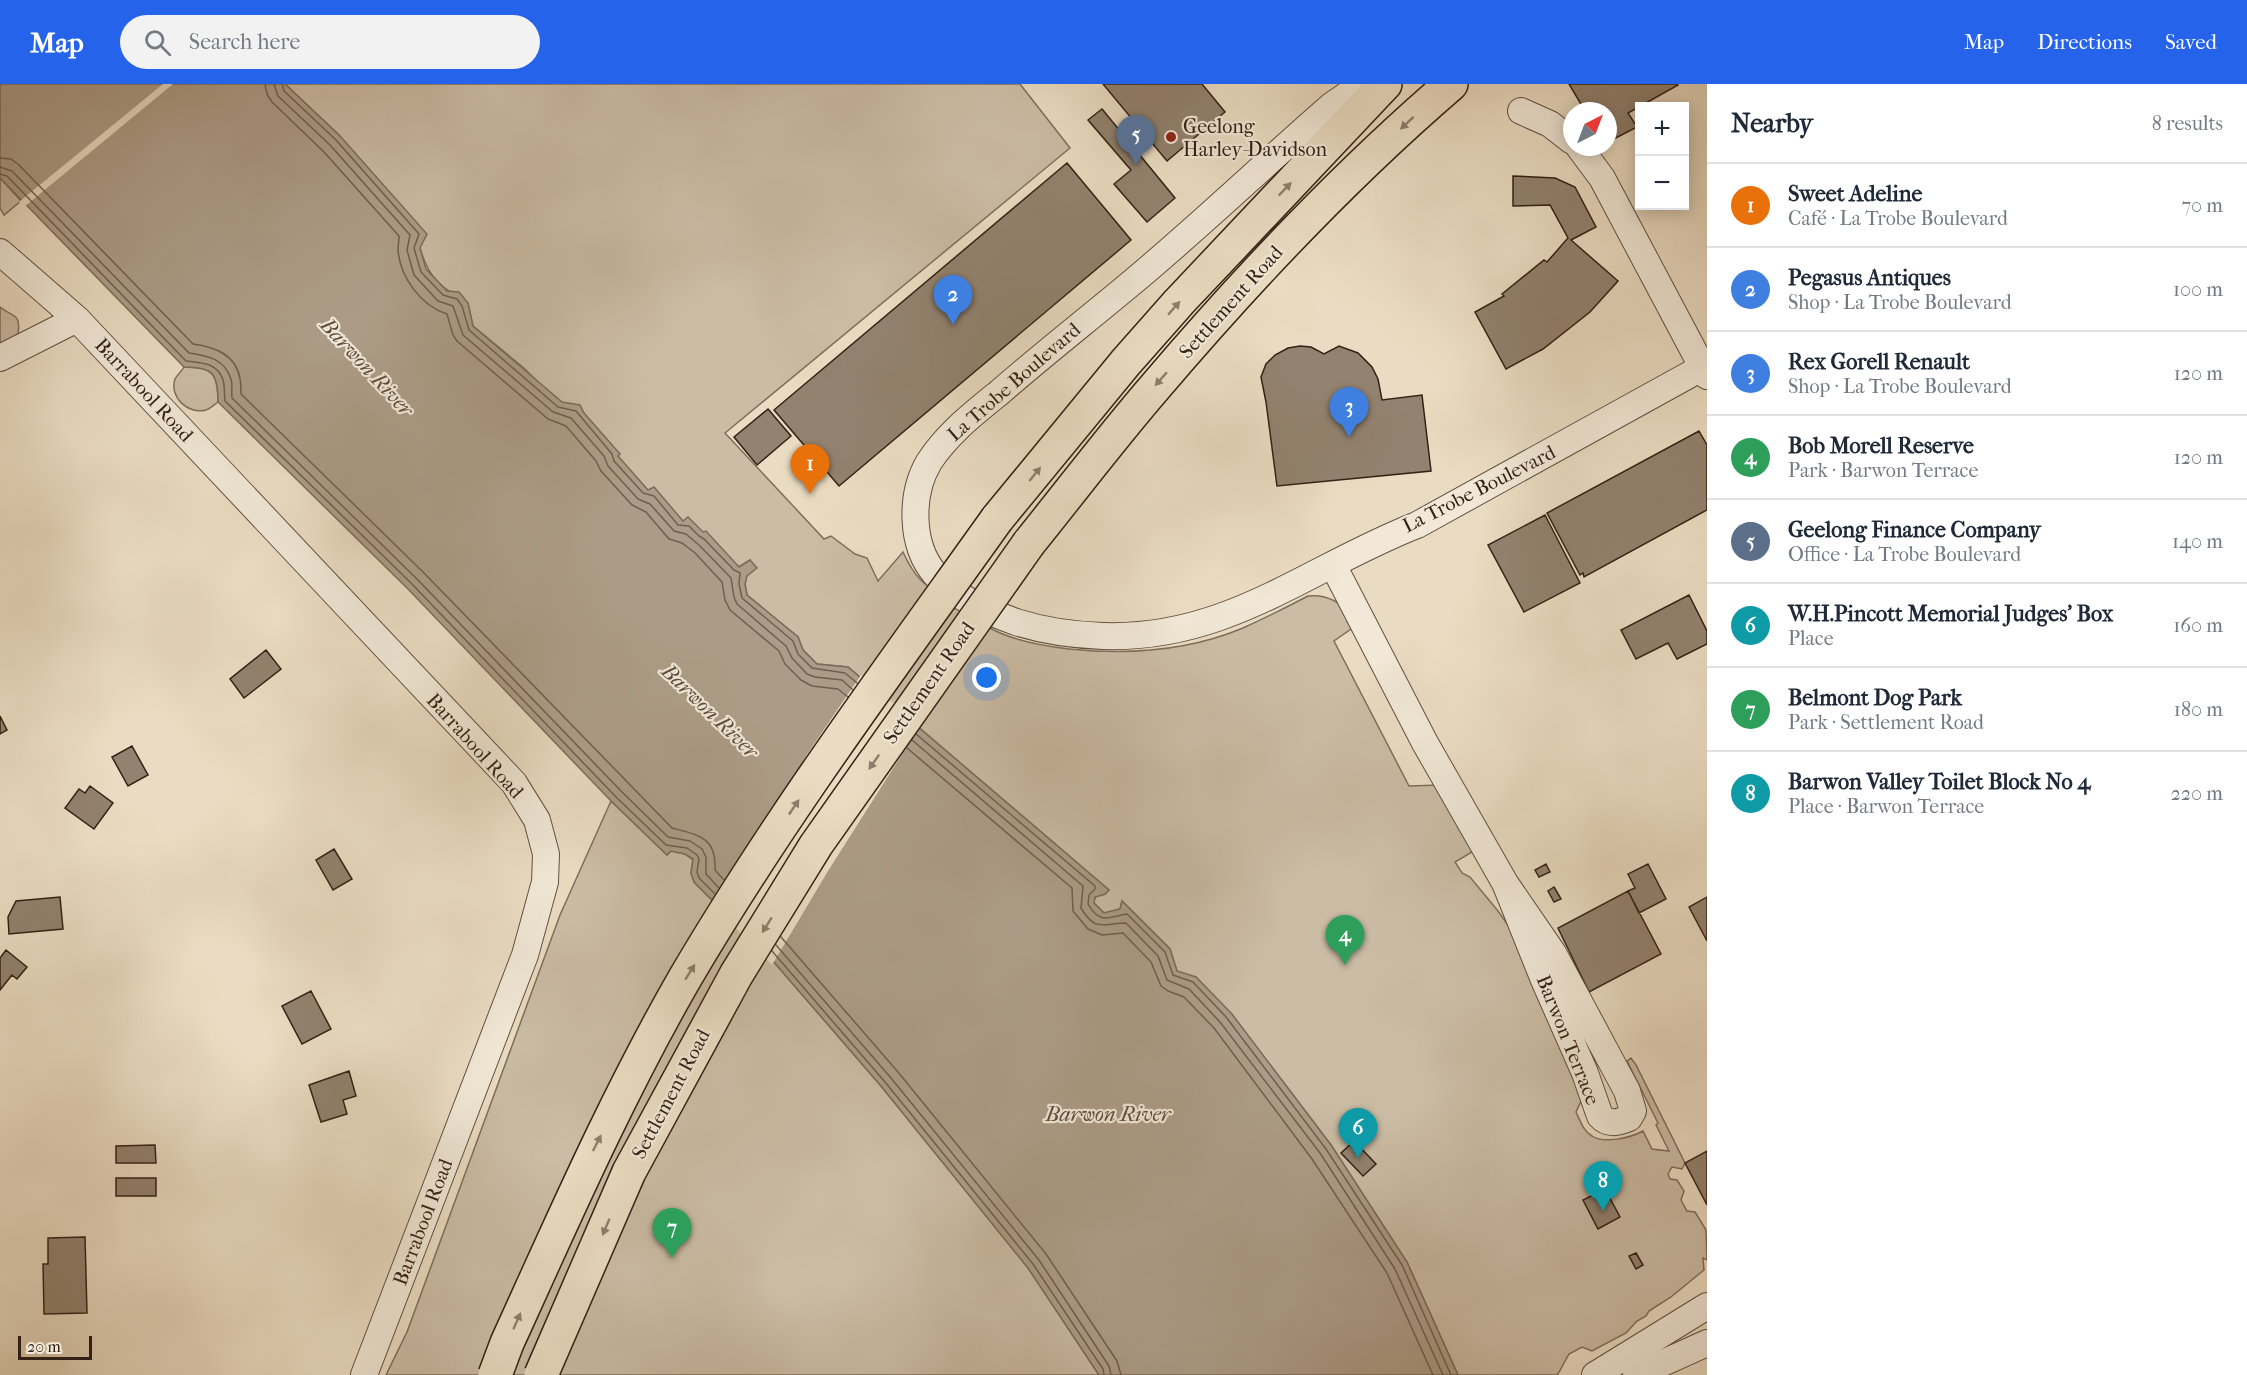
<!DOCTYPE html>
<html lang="en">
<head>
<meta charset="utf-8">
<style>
  body { margin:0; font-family:"IM FELL French Canon",serif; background:#f2f2f3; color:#1f2937 }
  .controls { position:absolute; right:18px; top:18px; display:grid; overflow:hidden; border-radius:0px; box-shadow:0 3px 15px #0003 }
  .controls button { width:54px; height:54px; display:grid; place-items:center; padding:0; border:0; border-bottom:2px solid #e0e1e3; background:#fff; color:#1f2937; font:30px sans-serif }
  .compass { position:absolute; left:1563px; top:18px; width:54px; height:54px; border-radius:50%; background:#fff; box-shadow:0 3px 15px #0003; rotate:42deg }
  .scale { position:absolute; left:18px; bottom:15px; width:74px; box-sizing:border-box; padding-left:6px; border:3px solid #332115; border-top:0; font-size:16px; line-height:21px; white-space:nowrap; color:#332115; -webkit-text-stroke:4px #f1e8d7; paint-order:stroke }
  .you { position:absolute; left:987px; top:594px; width:21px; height:21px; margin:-15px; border:4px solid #fff; border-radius:50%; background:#1a73e8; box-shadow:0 0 0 9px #1a73e833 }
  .badge { display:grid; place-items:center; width:39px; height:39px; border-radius:50%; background:#2563eb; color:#fff; font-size:20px; font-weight:700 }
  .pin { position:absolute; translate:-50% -50px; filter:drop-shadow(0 2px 3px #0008) }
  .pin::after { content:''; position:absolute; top:32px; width:21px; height:18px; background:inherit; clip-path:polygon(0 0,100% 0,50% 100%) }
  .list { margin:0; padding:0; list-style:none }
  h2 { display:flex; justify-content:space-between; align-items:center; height:78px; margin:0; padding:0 24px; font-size:26px }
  h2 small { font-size:20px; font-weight:400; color:#747a83 }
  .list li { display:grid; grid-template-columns:39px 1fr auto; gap:18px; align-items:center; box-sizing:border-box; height:84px; padding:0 24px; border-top:2px solid #e0e1e3 }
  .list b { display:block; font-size:22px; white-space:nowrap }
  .list p { margin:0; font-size:20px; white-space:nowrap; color:#747a83 }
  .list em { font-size:20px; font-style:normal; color:#747a83 }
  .icon { flex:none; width:33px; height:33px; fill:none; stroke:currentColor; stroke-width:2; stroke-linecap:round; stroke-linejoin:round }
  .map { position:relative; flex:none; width:1707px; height:1291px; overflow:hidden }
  header { display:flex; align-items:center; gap:36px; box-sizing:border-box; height:84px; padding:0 30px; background:#2563eb; color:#fff }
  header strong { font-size:28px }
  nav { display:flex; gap:33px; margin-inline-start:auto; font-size:21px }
  .search { width:420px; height:54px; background:#f2f2f3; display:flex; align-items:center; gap:15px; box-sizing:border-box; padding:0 21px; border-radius:33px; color:#747a83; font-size:22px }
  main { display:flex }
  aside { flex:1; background:#fff }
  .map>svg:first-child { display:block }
  .green { fill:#cbbca5; stroke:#7f6e5d; stroke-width:1.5 }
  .water { fill:#ac9c87; stroke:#7c6b59; stroke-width:1.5 }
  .pier { fill:#eadcc2 }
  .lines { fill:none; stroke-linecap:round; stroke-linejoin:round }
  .shore { stroke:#705e4e; stroke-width:1.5 }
  .building { fill:#92826f; stroke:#332115; stroke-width:1.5 }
  .minor-casing { stroke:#615040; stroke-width:28 }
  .highway-casing { stroke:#332115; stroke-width:36 }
  .minor { stroke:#f1e8d7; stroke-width:26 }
  .highway { stroke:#eadcc2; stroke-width:33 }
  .highway-bridge-casing { stroke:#332115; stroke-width:36; stroke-linecap:butt }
  .highway-bridge { stroke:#eadcc2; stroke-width:33 }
  .oneway { fill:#8e7e6c }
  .poi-dot { fill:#8f2418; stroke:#f1e8d7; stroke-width:2 }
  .labels { text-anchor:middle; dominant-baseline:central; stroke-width:4.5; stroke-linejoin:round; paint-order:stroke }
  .poi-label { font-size:20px; fill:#332115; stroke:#f1e8d7; text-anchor:start }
  .street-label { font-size:20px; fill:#332115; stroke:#f1e8d7 }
  .water-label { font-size:21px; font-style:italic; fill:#5d4c3d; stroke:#f1e8d7 }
</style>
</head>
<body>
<header>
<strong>Map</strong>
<div class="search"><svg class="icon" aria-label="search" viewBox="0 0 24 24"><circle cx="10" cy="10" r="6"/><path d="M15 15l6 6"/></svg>Search here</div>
<nav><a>Map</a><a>Directions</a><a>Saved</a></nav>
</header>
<main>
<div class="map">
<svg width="1707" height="1291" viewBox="0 0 1707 1291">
  <rect width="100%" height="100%" fill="#eadcc2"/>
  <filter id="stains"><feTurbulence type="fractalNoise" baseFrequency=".00333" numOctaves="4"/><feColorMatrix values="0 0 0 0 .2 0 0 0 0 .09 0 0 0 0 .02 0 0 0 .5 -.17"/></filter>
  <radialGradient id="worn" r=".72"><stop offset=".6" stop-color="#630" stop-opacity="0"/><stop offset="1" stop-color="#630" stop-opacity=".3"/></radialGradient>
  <path class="green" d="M285 0H1020L1070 64 725 349 824 455 831 452 855 470 867 474 878 497 903 468C920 505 930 501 960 523 970 530 979 538 990 544 1011 556 1044 562 1069 565 1127 571 1188 567 1243 544 1265 534 1287 523 1308 512 1324 510 1349 518 1347 538L1354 543 1334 557 1409 702 1441 701 1477 765 1455 778 1462 789 1470 793 1498 827 1522 861 1583 1013 1576 1028C1580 1036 1583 1047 1592 1052 1604 1060 1630 1054 1643 1047L1652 1065 1669 1067 1656 1041 1658 1039 1627 977 1631 974 1636 981 1685 1079 1682 1085 1672 1083 1668 1090 1670 1095 1677 1096 1684 1107 1681 1116 1687 1127 1695 1128 1706 1146 1707 1176 1703 1174 1704 1186 1671 1213 1649 1227 1646 1232 1637 1237 1626 1249 1592 1267 1582 1263 1569 1270 1558 1290 1556 1291H1458L1407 1178 1331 1061 1231 929 1177 887 1170 865 1122 817 1120 825 1104 829 1094 819 1095 813 1105 810 1109 806 848 583 817 580 803 566 798 553 747 511 745 500 750 476 739 483 701 464 525 285 473 242 468 219C440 203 429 195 420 164L340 52Z
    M0 94 21 117 4 131 0 124Z
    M0 223C14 234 21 229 18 250L0 262Z
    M184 283C213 283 218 289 218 318 215 320 210 325 206 326 188 331 169 313 175 295 177 291 182 287 184 283Z
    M611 717 667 771 671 767 685 770 693 776 691 789 694 798 773 877 881 1002 1028 1184 1099 1291H386L407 1248 560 831Z"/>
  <path class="water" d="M0 0H285L340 52 427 150 420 164 426 185 447 207 459 208 468 219 473 242 562 318 580 321 584 329 620 370 618 372 648 406 654 403 683 437 688 433 703 448 706 447 739 483 750 476 757 484 747 492 745 500 747 511 798 553 803 566 817 580 848 583 1109 806 1105 810 1095 813 1094 819 1104 829 1120 825 1122 817 1170 865 1177 887 1196 893 1231 929 1331 1061 1407 1178 1458 1291H1099L1028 1184 881 1002 773 877 694 798 691 789 693 775 685 770 671 767 667 771 611 717 408 505 218 318C218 289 213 283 184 283L0 94Z"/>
  <path class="pier" d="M163 0H173L24 123 19 118Z
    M861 591 920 642 828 787 772 881 715 823 808 669Z"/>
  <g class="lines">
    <path class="shore" d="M265 0 267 10 272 18 324 68 399 152C399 157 398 162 398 166 400 193 421 222 447 230L453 251 457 257 548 335 566 342 596 377 601 387 632 421 646 428 669 455 682 459 695 469 722 498 725 516 730 526 779 567 785 580 801 596 812 602 838 605 848 613
      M274 0 278 12 330 61 410 151 407 166 414 191 438 217 453 222 463 251 553 328 571 334 604 372 608 382 638 415 650 420 674 447 686 450 700 462 731 494 734 513 737 520 786 562 792 574 807 590 815 593 842 596 853 606
      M282 0 284 7 336 56 419 150 414 164 421 188 443 211 457 215 462 222 469 246 558 323 576 327 612 370 614 377 643 409 654 412 678 441 689 442 699 452 704 455 734 486 740 489 739 500 742 514 793 557 798 570 812 584 845 589 857 599
      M0 74 11 75 19 81 193 260C214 263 236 270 240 295 241 300 241 305 241 310L424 489 672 744C698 751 717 753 715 786L724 796
      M0 83 12 87 189 269C207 272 224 274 231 295 233 301 231 308 232 314L417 495 621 707 668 753 690 757 702 765 706 773V790L719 804
      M0 90 7 92 186 277C201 279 217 278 223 296 225 303 224 310 225 317L412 500 616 713 666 761 687 764 697 771 699 775 697 788 699 794 715 810
      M916 650 1095 802V805L1089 811 1088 820C1100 841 1109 833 1127 830L1165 868 1173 891 1193 898 1226 933 1326 1065 1402 1181 1451 1291
      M912 656 1083 802 1081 824C1096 849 1103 839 1126 839L1158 872 1167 896 1189 905 1220 938 1320 1069 1395 1185 1443 1291
      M907 664 1072 804 1073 827 1088 845 1102 851 1123 849 1151 878 1161 902 1168 907 1184 913 1214 944 1312 1075 1387 1189 1433 1291
      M781 853 898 988 1046 1170 1117 1277 1121 1291
      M776 861 891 994 1039 1176 1109 1282 1111 1291
      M772 867 885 998 1033 1180 1103 1285 1104 1291"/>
  </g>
  <path class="building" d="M1103 0H1202L1225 28 1167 77Z
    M1569 0H1677L1678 1 1628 29 1637 43 1608 58V27H1585Z
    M1102 25 1175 114 1147 138 1114 100 1131 86 1088 36Z
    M1067 79 1131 156 839 402 774 326Z
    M1513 92 1555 94 1575 103 1596 143 1571 156 1618 197 1590 228 1543 265 1506 285 1475 228 1504 212 1502 210 1544 176 1547 178 1568 154 1550 121 1513 122Z
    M1300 262 1311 263 1324 270 1339 262 1358 269 1372 283 1378 295 1382 316 1422 311 1431 387 1277 402 1266 318 1261 293 1266 280 1275 271 1288 264Z
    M768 325 791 352 757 381 734 353Z
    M1699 347 1707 361V426L1584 493 1583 489 1580 491 1547 429Z
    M1545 431 1580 499 1524 528 1488 461Z
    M1689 511 1707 547V560L1677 575 1668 559 1636 575 1621 546Z
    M266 566 281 585 244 614 230 595Z
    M0 632 7 646 0 650Z
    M132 662 148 691 128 702 112 673Z
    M90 702 113 719 94 745 65 724 79 705 85 709Z
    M334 765 352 795 333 806 316 776Z
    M1546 780 1550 788 1539 793 1535 786Z
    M1648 780 1666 815 1639 829 1628 807 1635 804 1628 790Z
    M1554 803 1561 815 1554 818 1548 807Z
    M1628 807 1661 870 1589 908 1558 844Z
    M60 813 63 845 9 850 8 833 16 817Z
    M1707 813V857L1689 823Z
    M6 866 27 883 17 895 12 891 0 906V874Z
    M311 907 331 945 302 960 282 922Z
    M349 987 356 1012 343 1016 347 1030 321 1038 309 1001Z
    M1354 1057 1376 1080 1363 1092 1341 1069Z
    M155 1061 156 1079H116V1062Z
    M1707 1067V1121L1685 1079Z
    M116 1094H156V1112H116Z
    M1605 1105 1620 1133 1598 1145 1583 1116Z
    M85 1153 87 1229 44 1230 43 1180H48V1154Z
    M1636 1169 1643 1181 1636 1185 1629 1172Z"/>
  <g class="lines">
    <g class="minor-casing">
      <path id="minor" d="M1381 0 1354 6 1331 22C1261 83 1195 147 1123 206 1082 240 1040 273 1000 308 974 329 947 350 929 378 910 410 910 461 935 490 956 514 986 527 1016 538 1044 547 1073 551 1103 552 1228 556 1307 484 1417 441L1707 281
        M1521 27 1550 40 1572 57
        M1579 63 1602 94 1707 292
        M0 168 77 235 514 699 537 736 546 770 545 798 525 871 364 1291
        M0 274 77 235
        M1333 481 1425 659 1505 799 1553 869 1627 1007 1633 1027 1629 1034C1618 1039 1608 1041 1600 1032L1585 989 1544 896 1505 799
        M1595 1291 1707 1222
        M1636 1291 1707 1259"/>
    </g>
    <g class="highway-casing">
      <path id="highway" d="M997 435 1126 278 1179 218 1385 0
        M1029 459C1071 407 1111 354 1155 303 1246 196 1344 92 1451 0"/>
    </g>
    <use href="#minor" class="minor"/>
    <use href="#highway" class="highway"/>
    <g class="highway-bridge-casing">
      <path id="highway-bridge" d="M495 1291 507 1259C563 1136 617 1012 685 894 779 734 890 585 997 435
        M541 1291 629 1088 736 891 816 761 1029 459"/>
    </g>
    <use href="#highway-bridge" class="highway-bridge"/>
  </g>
  <defs><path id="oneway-solid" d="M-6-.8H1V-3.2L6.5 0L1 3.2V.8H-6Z" transform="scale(1.5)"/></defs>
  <g class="oneway">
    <use href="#oneway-solid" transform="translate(1407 39) rotate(137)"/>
    <use href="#oneway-solid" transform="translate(1285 105) rotate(-46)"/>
    <use href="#oneway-solid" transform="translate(1174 224) rotate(-49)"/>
    <use href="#oneway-solid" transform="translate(1161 295) rotate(131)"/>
    <use href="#oneway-solid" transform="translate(1035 390) rotate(-51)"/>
    <use href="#oneway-solid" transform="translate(874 678) rotate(125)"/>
    <use href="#oneway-solid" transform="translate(794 723) rotate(-56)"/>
    <use href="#oneway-solid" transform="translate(767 841) rotate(122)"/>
    <use href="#oneway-solid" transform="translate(690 888) rotate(-58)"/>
    <use href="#oneway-solid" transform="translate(597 1059) rotate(-63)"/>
    <use href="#oneway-solid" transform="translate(606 1143) rotate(113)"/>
    <use href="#oneway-solid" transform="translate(517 1237) rotate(-66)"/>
  </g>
  <circle class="poi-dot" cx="1171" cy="53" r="6"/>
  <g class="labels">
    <g class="poi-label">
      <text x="1183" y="42">Geelong<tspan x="1183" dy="23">Harley-Davidson</tspan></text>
    </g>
    <g class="street-label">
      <text transform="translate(1231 218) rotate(-48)">Settlement Road</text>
      <text transform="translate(1014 298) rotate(-41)">La Trobe Boulevard</text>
      <text transform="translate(144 306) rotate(47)">Barrabool Road</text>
      <text transform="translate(1479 405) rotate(-27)">La Trobe Boulevard</text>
      <text transform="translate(929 599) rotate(-55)">Settlement Road</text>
      <text transform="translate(475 662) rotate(48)">Barrabool Road</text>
      <text transform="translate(1568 956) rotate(68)">Barwon Terrace</text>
      <text transform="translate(671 1010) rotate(-62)">Settlement Road</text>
      <text transform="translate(423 1138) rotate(-69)">Barrabool Road</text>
    </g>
    <g class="water-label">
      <text transform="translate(367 283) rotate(47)">Barwon River</text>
      <text transform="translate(710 627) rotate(44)">Barwon River</text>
      <text x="1108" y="1030">Barwon River</text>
    </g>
  </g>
  <rect width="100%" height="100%" filter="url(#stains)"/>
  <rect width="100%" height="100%" fill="url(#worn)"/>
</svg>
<div class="controls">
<button>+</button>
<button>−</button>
</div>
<svg class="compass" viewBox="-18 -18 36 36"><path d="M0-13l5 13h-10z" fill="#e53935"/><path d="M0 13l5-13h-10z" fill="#747a83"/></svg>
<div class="scale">20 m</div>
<div class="you"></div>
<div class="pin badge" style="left:810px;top:410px;background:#e8710a">1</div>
<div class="pin badge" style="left:953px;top:241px;background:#3f7fe0">2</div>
<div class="pin badge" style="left:1349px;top:353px;background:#3f7fe0">3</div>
<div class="pin badge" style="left:1345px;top:881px;background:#2e9e5b">4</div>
<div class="pin badge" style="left:1136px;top:81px;background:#5c6f8a">5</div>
<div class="pin badge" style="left:1358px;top:1074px;background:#0f9aa8">6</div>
<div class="pin badge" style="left:672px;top:1174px;background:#2e9e5b">7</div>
<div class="pin badge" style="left:1603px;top:1127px;background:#0f9aa8">8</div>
</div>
<aside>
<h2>Nearby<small>8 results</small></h2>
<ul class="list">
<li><span class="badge" style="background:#e8710a">1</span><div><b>Sweet Adeline</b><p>Café · La Trobe Boulevard</p></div><em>70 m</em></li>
<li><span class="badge" style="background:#3f7fe0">2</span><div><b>Pegasus Antiques</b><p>Shop · La Trobe Boulevard</p></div><em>100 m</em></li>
<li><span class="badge" style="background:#3f7fe0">3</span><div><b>Rex Gorell Renault</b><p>Shop · La Trobe Boulevard</p></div><em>120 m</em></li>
<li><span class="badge" style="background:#2e9e5b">4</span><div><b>Bob Morell Reserve</b><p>Park · Barwon Terrace</p></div><em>120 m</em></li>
<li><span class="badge" style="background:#5c6f8a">5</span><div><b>Geelong Finance Company</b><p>Office · La Trobe Boulevard</p></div><em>140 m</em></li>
<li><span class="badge" style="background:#0f9aa8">6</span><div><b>W.H.Pincott Memorial Judges' Box</b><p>Place</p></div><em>160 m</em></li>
<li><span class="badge" style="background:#2e9e5b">7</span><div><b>Belmont Dog Park</b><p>Park · Settlement Road</p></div><em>180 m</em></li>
<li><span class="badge" style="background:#0f9aa8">8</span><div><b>Barwon Valley Toilet Block No 4</b><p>Place · Barwon Terrace</p></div><em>220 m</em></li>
</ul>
</aside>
</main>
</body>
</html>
